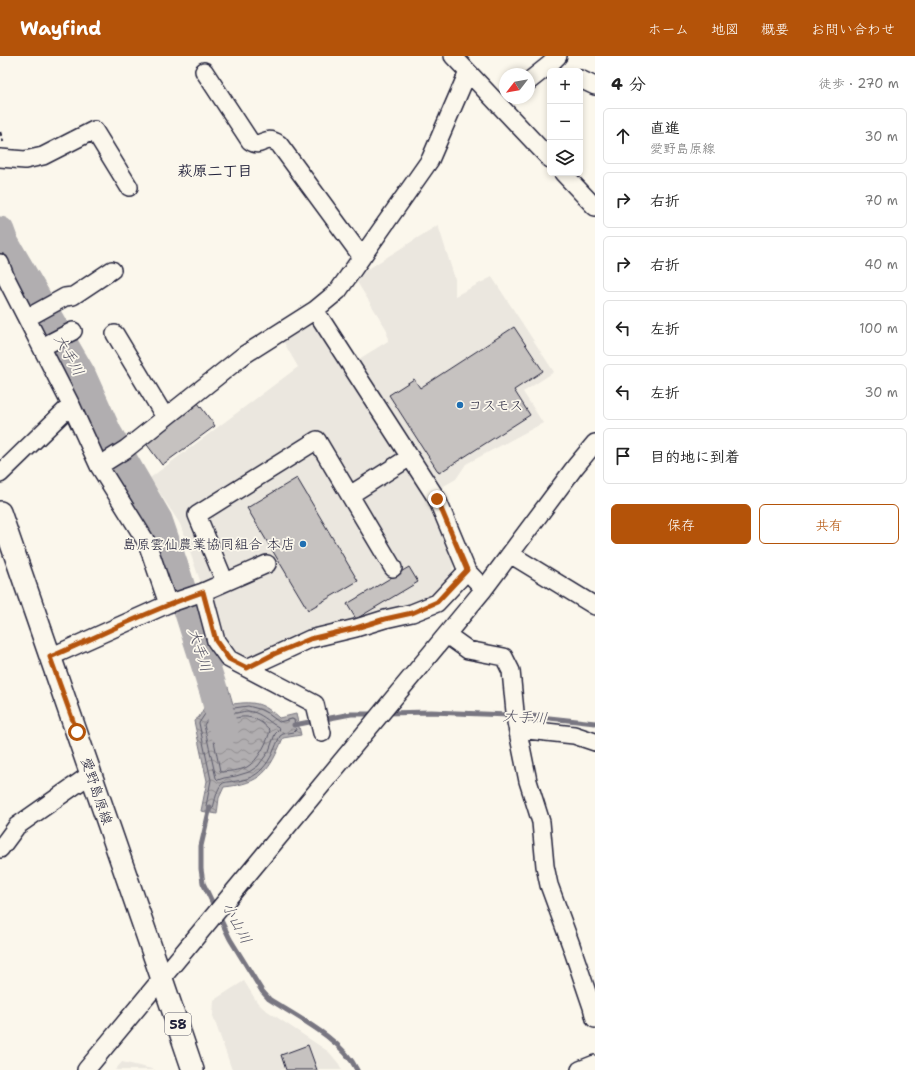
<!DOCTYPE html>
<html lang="ja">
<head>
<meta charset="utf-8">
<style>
  body { margin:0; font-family:"Shantell Sans","Klee One",sans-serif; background:#f6f6f6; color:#222 }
  .controls { position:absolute; right:12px; top:12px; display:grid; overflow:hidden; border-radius:6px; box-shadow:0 2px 6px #0003 }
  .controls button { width:36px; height:36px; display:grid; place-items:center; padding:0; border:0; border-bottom:1px solid #e0e0e0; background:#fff; color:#222; font:20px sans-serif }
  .compass { position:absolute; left:499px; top:12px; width:36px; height:36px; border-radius:50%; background:#fff; box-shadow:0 2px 6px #0003; rotate:239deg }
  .stop { position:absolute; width:12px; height:12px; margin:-9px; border:3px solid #b45309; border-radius:50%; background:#fff }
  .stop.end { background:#b45309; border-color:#fff; box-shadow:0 1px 4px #0008 }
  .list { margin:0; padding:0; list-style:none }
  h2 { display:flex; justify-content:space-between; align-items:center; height:52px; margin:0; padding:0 16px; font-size:17px }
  h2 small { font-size:13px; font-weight:400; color:#767676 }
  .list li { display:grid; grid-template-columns:26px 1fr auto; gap:12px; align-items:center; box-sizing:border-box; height:56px; margin:0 8px 8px; padding:0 8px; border:1px solid #e0e0e0; border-radius:6px }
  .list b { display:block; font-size:15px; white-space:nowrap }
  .list p { margin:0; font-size:13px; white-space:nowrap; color:#767676 }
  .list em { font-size:13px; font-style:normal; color:#767676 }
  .actions { display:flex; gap:8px; padding:12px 16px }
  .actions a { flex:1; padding:9px 0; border:1px solid #b45309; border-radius:6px; text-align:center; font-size:14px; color:#b45309 }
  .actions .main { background:#b45309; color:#fff }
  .icon { flex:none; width:22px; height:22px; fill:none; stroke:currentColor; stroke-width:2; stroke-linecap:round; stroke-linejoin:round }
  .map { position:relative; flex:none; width:595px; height:1014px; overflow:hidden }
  header { display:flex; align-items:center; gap:24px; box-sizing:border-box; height:56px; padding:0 20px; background:#b45309; color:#fff }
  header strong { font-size:19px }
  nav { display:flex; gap:22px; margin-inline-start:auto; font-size:14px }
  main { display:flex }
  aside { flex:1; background:#fff }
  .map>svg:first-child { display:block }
  .built { fill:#ebe7df }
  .water { fill:url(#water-waves); stroke:#787681 }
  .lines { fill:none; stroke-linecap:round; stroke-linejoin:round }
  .shore { stroke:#5b5a6a; stroke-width:1 }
  .stream { stroke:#787681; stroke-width:5 }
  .river { stroke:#b1aeb0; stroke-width:29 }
  .building { fill:#c6c2c0; stroke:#22223b }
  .minor-casing { stroke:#22223b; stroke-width:20 }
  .major-casing { stroke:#22223b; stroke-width:24 }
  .path { stroke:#22223b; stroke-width:2.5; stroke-dasharray:4 3; stroke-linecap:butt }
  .minor { stroke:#fbf7ec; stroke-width:17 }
  .major { stroke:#fbf7ec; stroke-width:21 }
  .route { stroke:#b45309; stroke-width:5 }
  .poi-dot { fill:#1f6fb2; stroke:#fbf7ec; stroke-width:1.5 }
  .labels { text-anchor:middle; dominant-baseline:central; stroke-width:3.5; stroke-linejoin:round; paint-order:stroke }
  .shield { fill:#fbf7ec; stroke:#636270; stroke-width:1 }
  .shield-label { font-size:13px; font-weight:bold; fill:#22223b }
  .poi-label { font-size:14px; fill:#22223b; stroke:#fbf7ec; text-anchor:start }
  .street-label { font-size:14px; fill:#22223b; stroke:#fbf7ec }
  .neighbourhood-label { font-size:15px; font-weight:bold; fill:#22223b; stroke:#fbf7ec }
  .water-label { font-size:15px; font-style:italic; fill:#545364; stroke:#fbf7ec }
</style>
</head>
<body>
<header>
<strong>Wayfind</strong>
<nav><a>ホーム</a><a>地図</a><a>概要</a><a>お問い合わせ</a></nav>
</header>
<main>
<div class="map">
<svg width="595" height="1014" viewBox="0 0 595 1014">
  <defs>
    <pattern id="water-waves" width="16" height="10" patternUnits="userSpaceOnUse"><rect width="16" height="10" fill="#b1aeb0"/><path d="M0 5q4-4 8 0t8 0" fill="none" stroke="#908d90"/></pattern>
  </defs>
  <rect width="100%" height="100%" fill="#fbf7ec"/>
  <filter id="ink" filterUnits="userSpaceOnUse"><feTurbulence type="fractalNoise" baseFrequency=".025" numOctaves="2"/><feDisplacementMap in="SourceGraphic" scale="8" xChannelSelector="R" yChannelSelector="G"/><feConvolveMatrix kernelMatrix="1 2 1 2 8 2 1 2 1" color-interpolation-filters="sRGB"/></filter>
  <g filter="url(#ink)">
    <path class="built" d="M438 169 455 223V240L492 221 554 316 523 336 543 367 466 408 456 423 442 431 395 362 359 303 388 285 387 274 357 226 365 215Z
      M310 264 319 267 425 435 453 507 452 520 431 543 249 607 236 602 221 584 180 468 150 422 298 311 279 278Z
      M244 925 257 946 263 952 329 996 339 1008 342 1014H232L213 960 214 944Z
      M122 1006 156 1014H115Z"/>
    <path class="water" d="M228 631 233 648C255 645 263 647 279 662L296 658 301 679 283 682C269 716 262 727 224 731L219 742 217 758 201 755 207 725 194 665 199 661 205 650 201 640Z"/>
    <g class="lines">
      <path class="shore" d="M224 637 226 638 229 649 231 651 234 652 248 650 259 653 267 657 279 666 292 663 294 664 296 674 294 676 283 678 280 680C275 691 271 704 262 713 256 720 246 724 237 725 233 726 225 725 222 728 217 732 215 745 213 752L211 753 207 752 206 750 211 724 199 667 209 652 208 643Z
        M221 643C224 647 224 653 229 656 235 659 242 655 248 655 258 656 265 662 273 668 276 670 278 670 280 673L275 678 269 695 258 710 249 716 236 720 224 722 218 724 216 722 204 669 213 654 214 646Z
        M220 656C233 667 234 660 247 661 257 662 264 668 270 674 268 685 258 705 247 711 239 715 230 715 222 716L220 715 211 670 218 657Z"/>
      <path class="stream" d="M386 657 431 656 531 660 595 667
        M294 669 351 658H376
        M210 751 201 790V813L203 827 230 883 262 935 269 943C297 961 342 983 357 1014"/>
      <path class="river" d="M0 175 4 186 81 318 107 376 158 464 177 519 214 636 224 675"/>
    </g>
    <path class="building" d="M514 271 543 315 514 334 530 359 439 417 389 339 414 323 420 332Z
      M198 347 215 370 162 409 145 386Z
      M297 422 358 525 308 554 247 452Z
      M409 511 418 526 356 563 347 548Z
      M308 989 317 1014H286L281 999Z"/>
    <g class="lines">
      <g class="minor-casing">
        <path id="minor" d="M453 0 550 103
          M204 15 250 85C262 94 264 77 279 88L362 201
          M580 23 595 30
          M529 25 549 9 558 0
          M0 102 25 104 43 100 94 74 129 131
          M563 117 595 151
          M0 207 5 220 71 349 99 410 147 487 168 548
          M315 254 437 443 467 515 484 533
          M27 262 65 241 73 240 112 214
          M115 278 165 361
          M42 291 73 275
          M99 410 126 393 244 299 315 254 338 235 430 104 468 16
          M0 418 71 349
          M350 439 410 401
          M510 498 595 550
          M225 526 197 459 317 384 393 512
          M203 536 216 585 229 603 315 648 322 677
          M447 579 468 594 504 601 511 615 516 666 528 725 541 766 545 810 549 829 571 889 592 951 595 963
          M50 601 168 548 203 536 267 508
          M247 612 310 583 356 572 385 563 412 557 437 547 467 515
          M518 673 574 679 595 686
          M0 793 17 770 91 718
          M86 1014 484 533 575 411 595 387
          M580 1014 595 1008"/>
      </g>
      <g class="major-casing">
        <path id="major" d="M0 456 162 923 193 1014"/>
      </g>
      <path class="path" d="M0 76 3 86"/>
      <use href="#minor" class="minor"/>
      <use href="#major" class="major"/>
    </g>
  </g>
  <g class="lines" filter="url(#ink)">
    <path class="route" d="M77 676 50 601C101 579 150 554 203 536L216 585 229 603 247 612 274 598 310 583 356 572 385 563 412 557 437 546 467 514 437 443"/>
  </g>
  <g class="poi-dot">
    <circle cx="460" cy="349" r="4"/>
    <circle cx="303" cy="488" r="4"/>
  </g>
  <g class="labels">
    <rect class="shield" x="165" y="957" width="26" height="22" rx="3"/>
    <g class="shield-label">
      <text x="178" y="968">58</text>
    </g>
    <g class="poi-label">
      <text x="468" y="349">コスモス</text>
      <text x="295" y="488" text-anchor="end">島原雲仙農業協同組合 本店</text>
    </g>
    <g class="street-label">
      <text transform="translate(97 735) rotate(71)">愛野島原線</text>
    </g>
    <g class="neighbourhood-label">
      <text x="215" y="115">萩原二丁目</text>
    </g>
    <g class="water-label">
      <text transform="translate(69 299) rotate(61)">大手川</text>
      <text transform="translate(200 594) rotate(72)">大手川</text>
      <text transform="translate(525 661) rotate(4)">大手川</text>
      <text transform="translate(237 867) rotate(62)">小山川</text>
    </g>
  </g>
</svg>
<div class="controls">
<button>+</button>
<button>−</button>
<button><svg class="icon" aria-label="layers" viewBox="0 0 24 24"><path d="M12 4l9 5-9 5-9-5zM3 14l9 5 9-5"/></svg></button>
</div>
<svg class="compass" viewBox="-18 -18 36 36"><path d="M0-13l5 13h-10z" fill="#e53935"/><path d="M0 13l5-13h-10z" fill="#767676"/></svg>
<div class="stop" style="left:77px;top:676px"></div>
<div class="stop end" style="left:437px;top:443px"></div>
</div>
<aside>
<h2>4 分<small>徒歩 · 270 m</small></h2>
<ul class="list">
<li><svg class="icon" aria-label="ahead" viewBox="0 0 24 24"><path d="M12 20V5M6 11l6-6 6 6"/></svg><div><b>直進</b><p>愛野島原線</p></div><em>30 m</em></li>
<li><svg class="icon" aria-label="right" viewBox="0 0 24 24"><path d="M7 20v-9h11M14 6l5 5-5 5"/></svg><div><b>右折</b></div><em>70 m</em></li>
<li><svg class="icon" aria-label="right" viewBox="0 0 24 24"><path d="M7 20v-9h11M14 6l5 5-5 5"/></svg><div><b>右折</b></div><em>40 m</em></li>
<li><svg class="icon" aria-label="left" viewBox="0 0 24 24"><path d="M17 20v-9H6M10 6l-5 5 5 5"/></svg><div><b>左折</b></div><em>100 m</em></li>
<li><svg class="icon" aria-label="left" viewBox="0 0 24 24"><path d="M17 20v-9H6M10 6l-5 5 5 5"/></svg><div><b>左折</b></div><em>30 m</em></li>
<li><svg class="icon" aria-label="arrive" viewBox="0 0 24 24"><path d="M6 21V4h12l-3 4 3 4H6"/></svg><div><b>目的地に到着</b></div></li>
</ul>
<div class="actions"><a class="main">保存</a><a>共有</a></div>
</aside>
</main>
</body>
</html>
